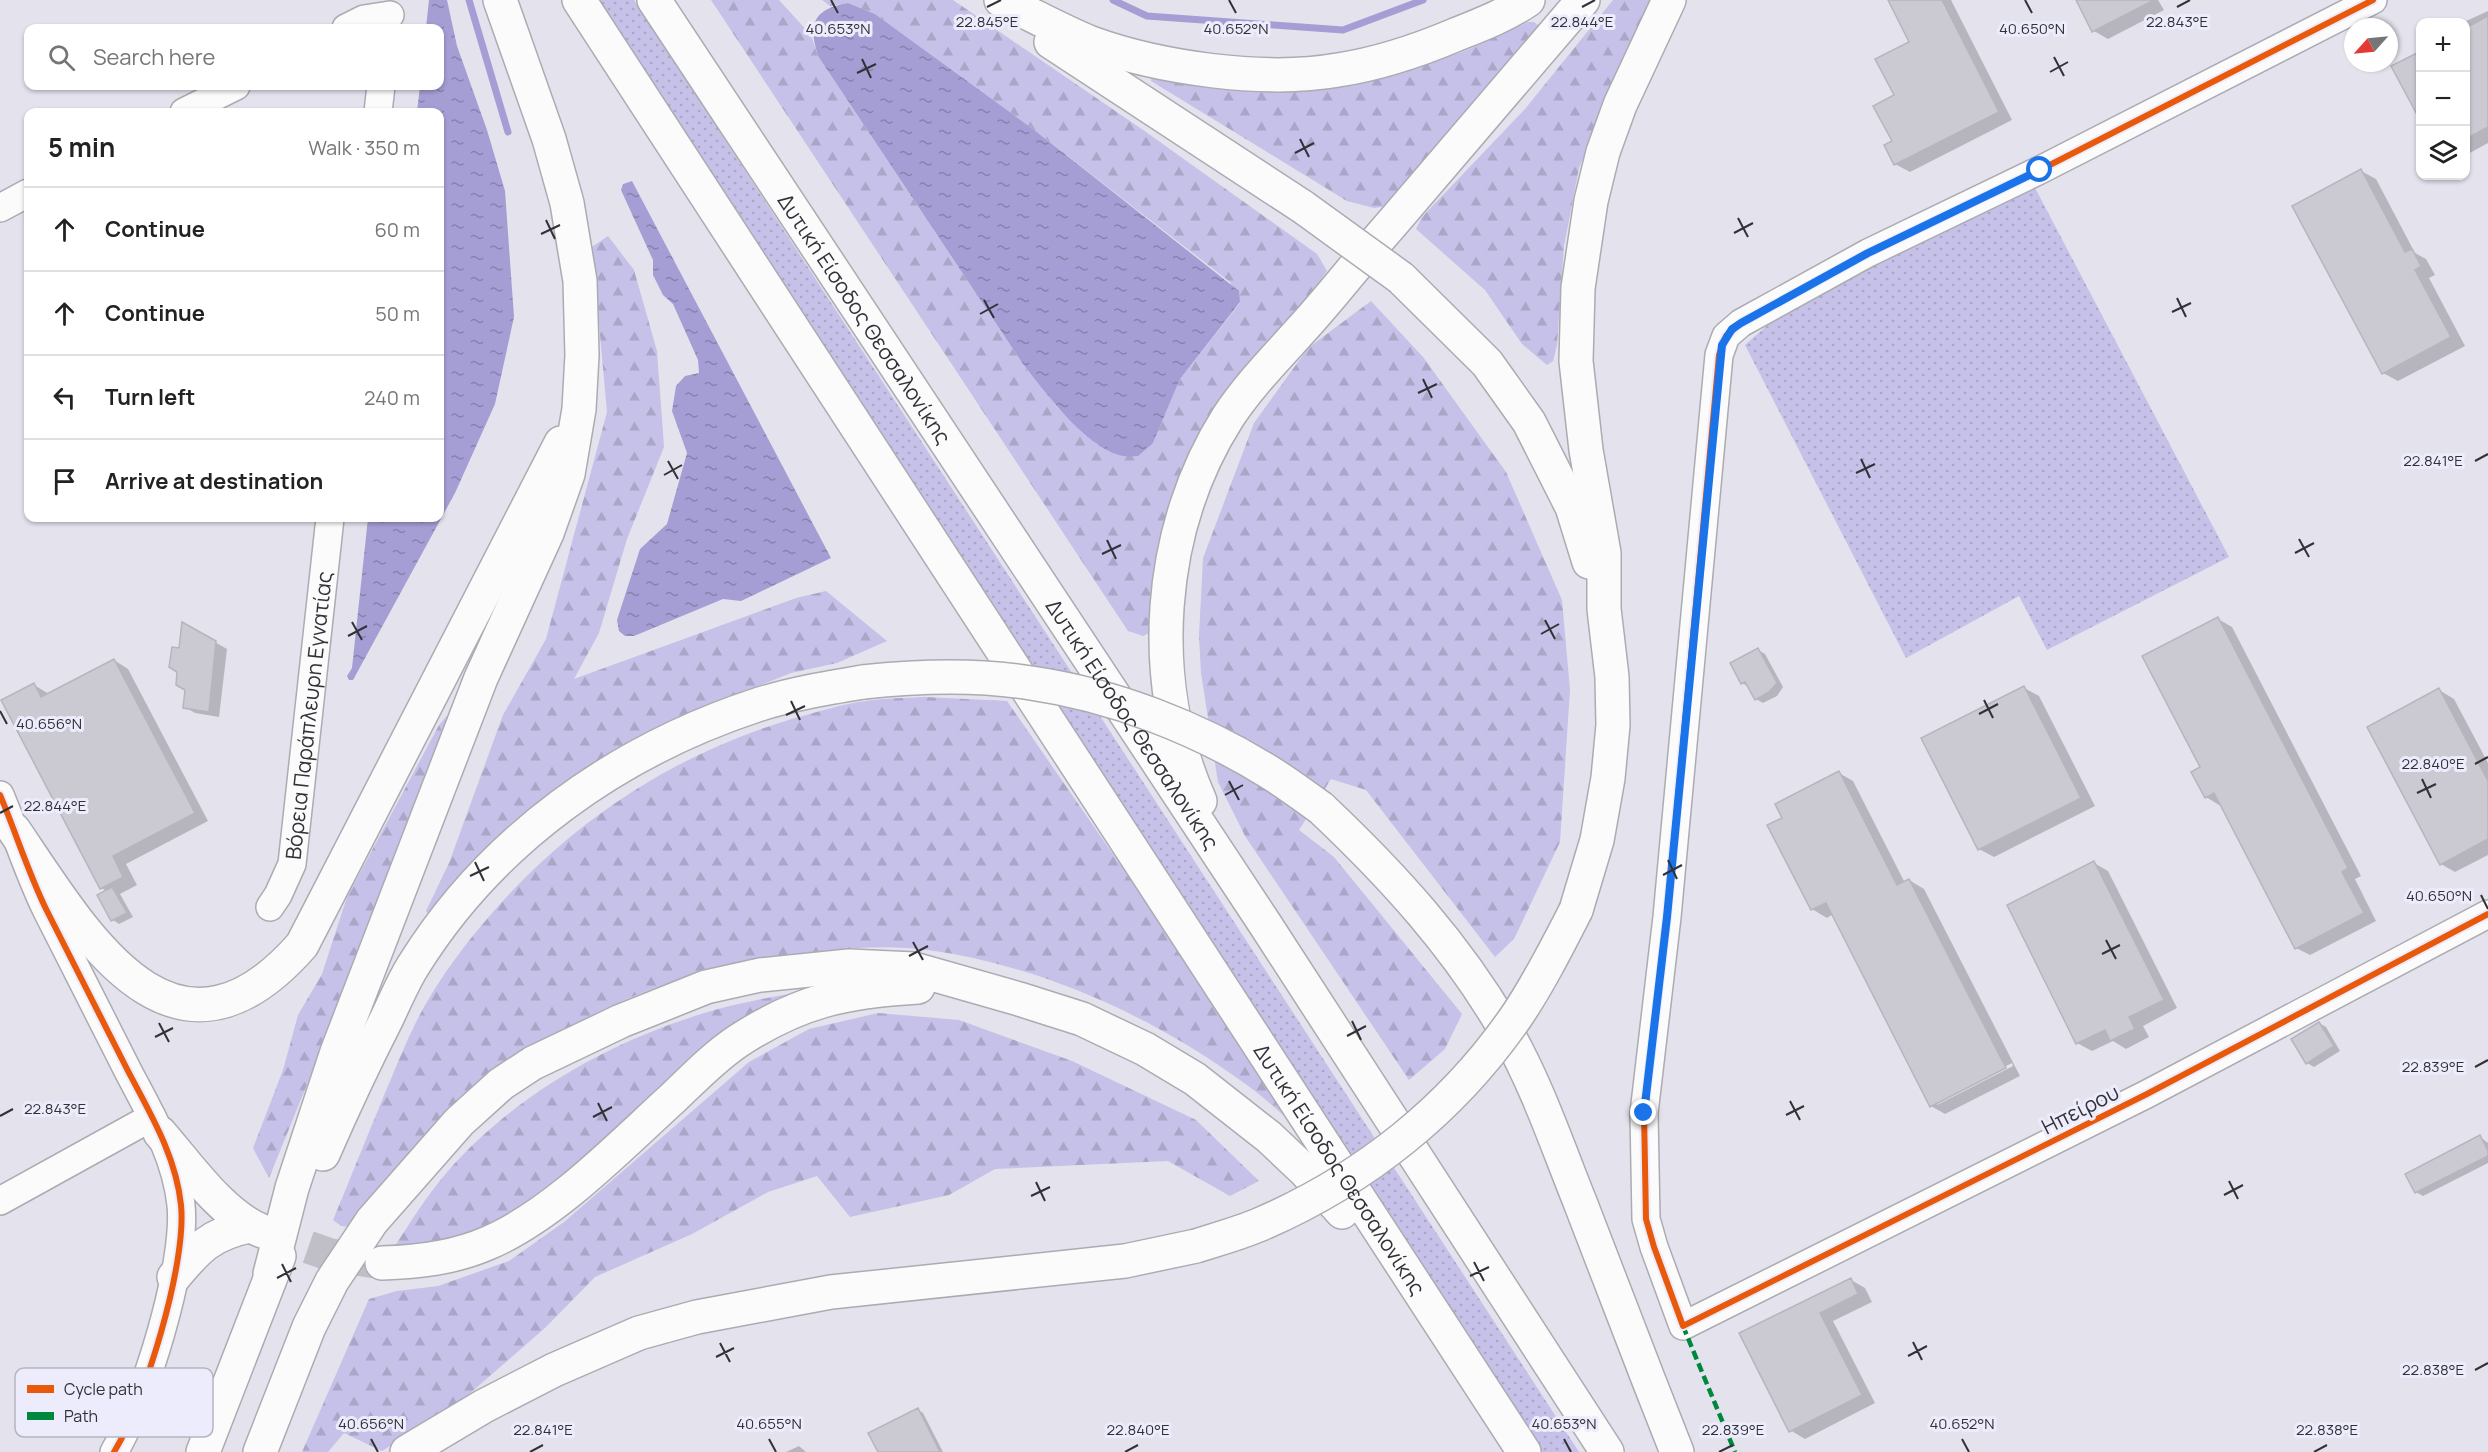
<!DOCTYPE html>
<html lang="en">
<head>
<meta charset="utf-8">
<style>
  body { margin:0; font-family:Manrope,sans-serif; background:#f2f2f2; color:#222 }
  .controls { position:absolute; right:18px; top:18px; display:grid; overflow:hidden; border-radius:12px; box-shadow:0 2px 4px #0004 }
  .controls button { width:54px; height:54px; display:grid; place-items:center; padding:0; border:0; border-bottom:2px solid #e0e0e0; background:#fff; color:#222; font:30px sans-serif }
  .compass { position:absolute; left:2344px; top:18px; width:54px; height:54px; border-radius:50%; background:#fff; box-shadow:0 2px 4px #0004; rotate:243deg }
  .stop { position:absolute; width:18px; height:18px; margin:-14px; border:4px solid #1a73e8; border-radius:50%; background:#fff }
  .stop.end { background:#1a73e8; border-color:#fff; box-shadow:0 2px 6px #0008 }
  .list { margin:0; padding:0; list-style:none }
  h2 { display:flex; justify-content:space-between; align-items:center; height:78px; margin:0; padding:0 24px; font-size:26px }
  h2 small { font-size:20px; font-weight:400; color:#767676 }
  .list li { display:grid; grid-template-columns:39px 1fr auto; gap:18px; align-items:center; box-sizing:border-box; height:84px; padding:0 24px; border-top:2px solid #e0e0e0 }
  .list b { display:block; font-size:22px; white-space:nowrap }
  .list em { font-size:20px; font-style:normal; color:#767676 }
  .icon { flex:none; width:33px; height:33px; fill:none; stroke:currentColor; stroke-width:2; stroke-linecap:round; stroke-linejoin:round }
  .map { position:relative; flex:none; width:2488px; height:1452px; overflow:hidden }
  .search { position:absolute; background:#fff; box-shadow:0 2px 4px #0004; left:24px; top:24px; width:420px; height:66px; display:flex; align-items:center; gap:15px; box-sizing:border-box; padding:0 21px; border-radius:12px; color:#767676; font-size:22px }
  .panel { position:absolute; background:#fff; box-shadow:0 2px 4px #0004; left:24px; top:108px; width:420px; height:414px; border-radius:12px }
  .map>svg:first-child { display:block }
  .grass { fill:url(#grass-dots) }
  .forest { fill:url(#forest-firs) }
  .water { fill:url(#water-ripples) }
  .shadow { fill:#0003; fill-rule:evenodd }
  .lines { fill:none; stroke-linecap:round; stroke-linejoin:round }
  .stream { stroke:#a49ed4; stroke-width:7 }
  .building { fill:#cbc9d1; stroke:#b6b5bd; stroke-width:1.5 }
  .highway-tunnel { stroke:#c0bfc8; stroke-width:33; stroke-dasharray:33 16; stroke-linecap:butt }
  .minor-casing { stroke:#acabb2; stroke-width:30 }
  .highway-casing { stroke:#acabb2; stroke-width:36 }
  .minor { stroke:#fbfbfc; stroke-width:27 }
  .highway { stroke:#fbfbfc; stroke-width:33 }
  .highway-bridge-casing { stroke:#acabb2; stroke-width:36; stroke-linecap:butt }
  .highway-bridge { stroke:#fbfbfc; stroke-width:33 }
  .quiet { stroke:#00873e; stroke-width:4.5; stroke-dasharray:9 4.5; stroke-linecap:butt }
  .cycleway-casing { stroke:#edecfc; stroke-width:10 }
  .cycleway { stroke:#e8590c; stroke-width:6 }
  .route { stroke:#1a73e8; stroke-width:8 }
  .ticks { fill:none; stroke:#313137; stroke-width:2 }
  .labels { text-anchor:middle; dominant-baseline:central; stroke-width:6; stroke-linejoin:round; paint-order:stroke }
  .street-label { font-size:21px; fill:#313137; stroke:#edecfc }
  .key { fill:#edecfc; stroke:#b5b4c1; stroke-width:1.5 }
  .key-label { font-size:16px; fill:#313137 }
  .ticks-label { font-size:15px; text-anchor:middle; fill:#313137; stroke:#edecfc; stroke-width:6; stroke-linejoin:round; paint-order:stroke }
</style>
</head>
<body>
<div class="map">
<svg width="2488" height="1452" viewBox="0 0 2488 1452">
  <defs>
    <pattern id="grass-dots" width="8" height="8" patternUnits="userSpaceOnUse" patternTransform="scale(1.5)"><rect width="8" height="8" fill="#c5c1e8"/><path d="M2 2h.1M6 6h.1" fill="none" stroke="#aaa6c8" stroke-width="1.8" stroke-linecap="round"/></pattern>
    <pattern id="forest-firs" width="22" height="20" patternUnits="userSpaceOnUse" patternTransform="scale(1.5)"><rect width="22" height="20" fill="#c5c1e8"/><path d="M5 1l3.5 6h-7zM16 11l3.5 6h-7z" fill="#aaa6c8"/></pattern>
    <pattern id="water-ripples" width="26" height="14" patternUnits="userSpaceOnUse" patternTransform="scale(1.5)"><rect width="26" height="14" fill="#a49ed4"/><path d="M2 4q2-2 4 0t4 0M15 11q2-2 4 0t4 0" fill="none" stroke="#8681ad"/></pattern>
  </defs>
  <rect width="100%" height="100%" fill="#e4e2ec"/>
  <path class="grass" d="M598 0H634L1579 1452H1541Z
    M2033 184 2229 557 2047 650 2019 596 1906 658 1745 345 1778 316Z"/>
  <path class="forest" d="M711 0H779L811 35 818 56 1023 364 1058 408 1098 445 1153 443 1180 379 1240 303 1230 282 1033 129 875 14 848 3 830 6 822 0H953L1146 132 1317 254 1327 271 1302 306 1220 406 1153 631 1143 636 1128 631Z
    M1613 0H1654L1611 91 1579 168 1564 246 1557 345 1553 361 1547 365 1522 344 1485 290 1416 229 1422 217 1525 109Z
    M1528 22H1534L1540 27 1390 206 1374 208 1347 201 1151 81 1152 74 1398 73 1465 51Z
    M608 236 634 270 657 351 664 447 627 539 599 633 574 679 796 598 826 591 887 641 837 663 791 673 685 715 587 769 510 824 434 921 426 911 449 863 503 715 546 639 607 412 592 247Z
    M1371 301 1423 357 1506 472 1562 600 1570 690 1560 842 1514 939 1495 957 1366 790 1331 779 1299 830 1334 857 1462 1014 1445 1049 1409 1080 1245 836 1218 782 1201 673 1199 636 1203 558 1254 423 1308 348Z
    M466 694 269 1178 253 1148 283 1070 298 1015 322 974 347 897 439 725Z
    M925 697 1007 701 1310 1139C1289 1121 1269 1101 1247 1085 1154 1017 1043 966 928 950 876 943 814 951 763 959 673 975 588 1009 514 1062 495 1075 479 1096 463 1112 425 1151 387 1189 350 1227L341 1226 333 1220C350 1179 366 1139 383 1098 396 1067 408 1036 424 1007 449 963 481 924 515 888 595 806 685 751 795 718 818 712 842 704 866 701 885 698 905 698 925 697Z
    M812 990 565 1186 461 1241 393 1249C410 1223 427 1195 448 1171 517 1092 618 1037 718 1009 749 1001 781 995 812 990Z
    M878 1013 959 1020 1072 1061 1196 1120 1259 1181 1230 1196 1168 1161 995 1169 949 1195 850 1217 817 1176 768 1192 692 1234 595 1277 546 1327 460 1402 382 1451 344 1433 328 1452H302L369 1299 397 1291 438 1286 509 1261 564 1222 749 1062 809 1029Z"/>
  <path class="water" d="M429 0H447L457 46 487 130 505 191 514 317 495 404 455 493 353 680H349L347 676 352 668 368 518H440V112H417L420 86H440V28H426Z
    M848 3 875 14 1033 129 1239 291 1240 302 1180 379 1153 443 1138 456C1132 456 1124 457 1119 455 1084 445 1045 392 1023 364L818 56C808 24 813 9 848 3Z
    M632 181 831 558 741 601 723 599 634 636H625L619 631 617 620 640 549 667 524 687 453 672 411 676 386 685 376 699 373 698 360 673 304 663 295 653 275V260L621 190 623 184Z"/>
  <path class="shadow" d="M1891 0H1951L2012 120 1910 172 1895 164 1894 141 1896 96 1911 43Z
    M2078 0H2158L2164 10 2108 39 2094 31Z
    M2488 11V143L2466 155 2464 22Z
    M2361 171 2376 179 2415 253 2426 259 2435 275 2429 278 2465 346 2398 381 2383 373Z
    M2218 619 2232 627 2361 876 2355 879 2376 921 2310 955 2296 948 2222 804 2219 805 2206 797 2202 768Z
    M183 624 227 649 219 717 195 713 185 707 186 689 179 671Z
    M1758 650 1765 654 1783 687 1777 696 1763 703 1756 699 1749 687 1742 683Z
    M114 660 128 669 208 821 126 864 137 885 120 894 133 917 119 924 113 920 107 891 101 888 34 685 49 694Z
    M2024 688 2039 696 2095 806 1994 857 1979 849Z
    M2439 690 2454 699 2488 763V855L2455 872 2441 864Z
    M1839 773 1853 781 1905 883 1909 880 1924 889 2020 1076 1945 1114 1931 1106 1833 914 1827 918 1812 909 1784 818ZM2012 1063 2013 1066 1937 1105V1101Z
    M2094 863 2108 871 2177 1008 2143 1026 2149 1037 2126 1049 2113 1041 2092 1051 2077 1043Z
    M2319 1023 2326 1027 2340 1051 2314 1067 2307 1063Z
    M2480 1137 2488 1143V1163L2423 1196 2416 1192Z
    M1851 1280 1865 1288 1872 1302 1833 1321 1875 1403 1805 1439 1790 1430 1741 1334Z
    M918 1410 923 1413 943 1452H879Z
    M799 1446 806 1452H786Z"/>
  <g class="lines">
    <path class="stream" d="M469 0 508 132
      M1113 0 1147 16 1343 30 1423 0"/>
  </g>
  <path class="building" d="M1888 0H1942L1999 112 1894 165 1884 145 1892 141 1873 106 1894 95 1875 59 1909 42Z
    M2076 0H2154L2092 32Z
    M2488 16V127L2466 139V28Z
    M2421 51V122L2391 66Z
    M2361 169 2405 252 2412 249 2421 266 2415 270 2451 337 2382 374 2292 206Z
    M2218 617 2348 868 2342 872 2364 913 2295 949 2214 793 2205 798 2191 772 2200 767 2142 656Z
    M182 622 216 641 209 712 183 708 185 690 176 685 177 672 169 667 172 647 179 648Z
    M1758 648 1777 683 1769 692 1755 700 1745 682 1741 684 1730 663Z
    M114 659 195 813 113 856 123 877 100 889 1 700 34 683 41 697Z
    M2024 686 2081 798 1978 850 1921 738Z
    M2439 688 2488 781V839L2440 865 2367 727Z
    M1839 771 1897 885 1909 879 2006 1068 1930 1107 1826 903 1811 910 1767 825 1782 818 1775 804Z
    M2094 861 2164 1000 2129 1017 2135 1029 2110 1041 2105 1030 2076 1044 2007 905Z
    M112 887 127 913 111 921 97 895Z
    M2319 1022 2334 1046 2306 1064 2291 1039Z
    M2480 1135 2488 1151V1156L2415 1193 2405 1174Z
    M1851 1278 1858 1294 1820 1313 1862 1395 1789 1432 1739 1333Z
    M918 1408 940 1452H878L868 1433Z"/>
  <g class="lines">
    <path class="highway-tunnel" d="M262 1231 331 1255 382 1263"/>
    <g class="minor-casing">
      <g id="minor">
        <path d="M2373 0 2040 170 1868 253 1741 323 1726 336 1719 355 1667 917 1644 1113 1646 1219 1654 1247 1683 1326 2147 1094 2488 914"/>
        <path d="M346 28 364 19 390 15"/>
        <path d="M184 112 236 86"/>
        <path d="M378 112 381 86"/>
        <path d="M0 208 28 193"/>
        <path d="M0 795C16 833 28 872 46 909 73 963 101 1017 128 1071 150 1113 176 1156 181 1205 187 1263 145 1401 114 1452"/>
        <path id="s1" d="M270 907 278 895 292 864 330 518"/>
        <path d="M0 1201 152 1117"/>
      </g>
    </g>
    <g class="highway-casing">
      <g id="highway">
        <path id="s2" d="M579 0 1524 1452"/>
        <path id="s3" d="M654 0 1265 924 1607 1452"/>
        <path d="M1001 0C1031 14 1061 31 1091 43 1160 68 1265 83 1338 70 1378 64 1417 51 1455 35 1480 25 1506 15 1528 0"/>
        <path d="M1051 42 1303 207"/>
        <path d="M1401 278 1487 363 1529 422 1572 507 1589 562"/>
        <path d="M1200 801C1146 680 1157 529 1228 417 1249 385 1276 358 1301 330 1325 304 1347 276 1369 250 1441 167 1512 83 1583 0"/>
        <path d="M1321 808C1393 876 1457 946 1506 1031 1537 1085 1557 1145 1580 1202 1612 1286 1644 1369 1677 1452"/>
        <path d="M14 830C84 933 173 1092 302 945L561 443"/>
        <path d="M1576 910 1597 840 1608 778 1613 725 1612 677 1604 609V553L1586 450 1576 361 1578 288 1591 201 1603 152 1620 105 1669 0"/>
        <path d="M160 1133C188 1165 222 1215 262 1231"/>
        <path d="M323 1154C343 1108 364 1063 387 1018 395 1001 403 982 413 966 491 840 617 751 757 705 791 694 827 688 863 682"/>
        <path d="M382 1263C418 1262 454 1258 488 1243 554 1215 620 1146 673 1098 693 1079 714 1057 738 1041 799 1001 846 991 918 987"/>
        <path d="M270 1274 292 1188 337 1052 481 678 547 533 568 474 579 409 582 355 580 281 567 203 549 139 500 0"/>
        <path d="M174 1277C198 1248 211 1234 249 1226"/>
        <path d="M203 1452 279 1256"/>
        <path d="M260 1452 309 1327 332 1281 372 1221 459 1122 501 1084 533 1063 621 1021 706 987 760 975 849 966 914 969 1019 999 1082 1019 1145 1049 1195 1079 1269 1137 1305 1171 1342 1212"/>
        <path d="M407 1452 484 1406 554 1370 639 1333 697 1317 831 1292 1125 1261 1196 1246"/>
      </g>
    </g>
    <use href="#minor" class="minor"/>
    <use href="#highway" class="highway"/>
    <g class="highway-bridge-casing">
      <path id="highway-bridge" d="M1303 207 1401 278
        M863 682C919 676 976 674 1031 683 1114 695 1198 728 1269 772 1287 783 1304 796 1321 808
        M1196 1246C1218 1239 1240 1233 1261 1224 1365 1179 1454 1108 1518 1014 1540 981 1558 945 1576 910"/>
    </g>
    <use href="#highway-bridge" class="highway-bridge"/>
    <path class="quiet" d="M1683 1326 1735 1452"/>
    <g class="cycleway-casing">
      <path id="cycleway" d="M2373 0 2040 170 1868 253 1741 323 1726 336 1719 355 1667 917 1644 1113 1646 1219 1654 1247 1683 1326 2147 1094 2488 914
        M0 795C16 833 28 872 46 909 73 963 101 1017 128 1071 150 1113 176 1156 181 1205 187 1263 145 1401 114 1452"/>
    </g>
    <use href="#cycleway" class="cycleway"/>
  </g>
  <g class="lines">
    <path class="route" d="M1644 1113 1667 917 1722 345 1732 329 1741 323 1868 253 2040 170"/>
  </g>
  <path class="ticks" d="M831 0 838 13M1229 0 1236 13M2025 0 2032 13M987 7 1001 0M1582 7 1595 0M2177 7 2190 0M2054 57 2064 76M862 59 871 78M2050 72 2068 62M857 73 876 64M1300 139 1309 157M1295 153 1314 143M1738 218 1748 237M546 220 555 239M1734 233 1753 223M541 234 560 225M2177 298 2186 317M984 300 994 318M2172 312 2191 303M980 314 998 304M1423 379 1432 398M1418 393 1437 384M1861 459 1870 478M668 461 678 479M2475 461 2488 454M1856 473 1875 464M664 475 682 465M2299 539 2309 557M1107 540 1116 559M2295 553 2314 543M1102 554 1121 545M1545 620 1555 639M352 622 362 640M1541 634 1559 624M348 636 367 626M1984 700 1993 718M791 701 800 720M0 711 7 724M1979 714 1998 704M786 715 805 706M2475 764 2488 757M2422 779 2431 798M1229 781 1239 800M2417 793 2436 784M1225 795 1243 785M0 813 13 806M1668 860 1677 879M475 862 484 881M1663 875 1682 865M470 876 489 867M2481 895 2488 909M2106 940 2116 959M913 942 923 960M2102 954 2120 945M909 956 928 946M1352 1021 1361 1040M159 1023 169 1042M1347 1036 1366 1026M155 1037 173 1028M2475 1067 2488 1060M1790 1101 1800 1120M598 1103 607 1121M1786 1115 1804 1106M0 1116 13 1109M593 1117 612 1107M2229 1181 2238 1199M1036 1182 1045 1201M2224 1195 2243 1185M1031 1196 1050 1187M1474 1262 1484 1281M282 1264 291 1282M1470 1276 1489 1267M277 1278 296 1268M1913 1342 1922 1360M720 1343 730 1362M1908 1356 1927 1346M716 1357 734 1348M2475 1370 2488 1363M371 1439 378 1452M769 1439 776 1452M1564 1439 1571 1452M1962 1439 1969 1452M530 1452 543 1445M1125 1452 1138 1445M1719 1452 1733 1445M2314 1452 2327 1445"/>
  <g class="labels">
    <g class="street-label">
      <text stroke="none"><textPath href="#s3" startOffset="382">Δυτική Είσοδος Θεσσαλονίκης</textPath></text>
      <text stroke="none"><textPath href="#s1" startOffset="198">Βόρεια Παράπλευρη Εγνατίας</textPath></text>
      <text stroke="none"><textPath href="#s3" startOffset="868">Δυτική Είσοδος Θεσσαλονίκης</textPath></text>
      <text transform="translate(2080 1109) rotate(-27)">Ηπείρου</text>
      <text stroke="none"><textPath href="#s2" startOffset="1395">Δυτική Είσοδος Θεσσαλονίκης</textPath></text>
    </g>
  </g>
  <rect x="15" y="1368" width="198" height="69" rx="9" class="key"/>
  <rect x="27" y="1385" width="27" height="8" fill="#e8590c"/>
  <rect x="27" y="1412" width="27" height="8" fill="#00873e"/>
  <g class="key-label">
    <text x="64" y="1395">Cycle path</text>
    <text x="64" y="1422">Path</text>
  </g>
  <g class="ticks-label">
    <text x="987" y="27">22.845°E</text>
    <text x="1582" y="27">22.844°E</text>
    <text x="2177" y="27">22.843°E</text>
    <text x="838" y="34">40.653°N</text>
    <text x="1236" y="34">40.652°N</text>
    <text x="2032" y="34">40.650°N</text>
    <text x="2433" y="466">22.841°E</text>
    <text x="49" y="729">40.656°N</text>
    <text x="2433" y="769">22.840°E</text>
    <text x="55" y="811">22.844°E</text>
    <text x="2439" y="901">40.650°N</text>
    <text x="2433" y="1072">22.839°E</text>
    <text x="55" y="1114">22.843°E</text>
    <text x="2433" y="1375">22.838°E</text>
    <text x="371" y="1429">40.656°N</text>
    <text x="769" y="1429">40.655°N</text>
    <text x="1564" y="1429">40.653°N</text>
    <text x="1962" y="1429">40.652°N</text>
    <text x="543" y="1435">22.841°E</text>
    <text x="1138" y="1435">22.840°E</text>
    <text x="1733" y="1435">22.839°E</text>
    <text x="2327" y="1435">22.838°E</text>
  </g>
</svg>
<div class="controls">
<button>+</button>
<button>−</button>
<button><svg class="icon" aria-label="layers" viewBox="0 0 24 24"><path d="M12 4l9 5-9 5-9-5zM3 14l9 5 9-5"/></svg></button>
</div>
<svg class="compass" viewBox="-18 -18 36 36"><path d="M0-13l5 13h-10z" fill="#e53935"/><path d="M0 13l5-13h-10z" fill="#767676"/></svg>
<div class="stop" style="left:2040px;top:170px"></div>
<div class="stop end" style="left:1644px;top:1113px"></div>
<div class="search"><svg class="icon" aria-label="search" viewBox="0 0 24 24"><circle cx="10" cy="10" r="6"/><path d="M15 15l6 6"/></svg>Search here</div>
<section class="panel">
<h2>5 min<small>Walk · 350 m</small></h2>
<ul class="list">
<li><svg class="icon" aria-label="ahead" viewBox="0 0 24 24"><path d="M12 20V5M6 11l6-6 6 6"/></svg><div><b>Continue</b></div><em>60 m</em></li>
<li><svg class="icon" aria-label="ahead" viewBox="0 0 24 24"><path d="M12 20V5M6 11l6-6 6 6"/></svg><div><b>Continue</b></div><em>50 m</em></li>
<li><svg class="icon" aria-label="left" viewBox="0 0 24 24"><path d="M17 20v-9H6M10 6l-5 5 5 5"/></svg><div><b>Turn left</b></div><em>240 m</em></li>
<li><svg class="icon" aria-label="arrive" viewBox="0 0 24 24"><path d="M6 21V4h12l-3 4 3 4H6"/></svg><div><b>Arrive at destination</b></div></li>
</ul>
</section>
</div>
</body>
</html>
